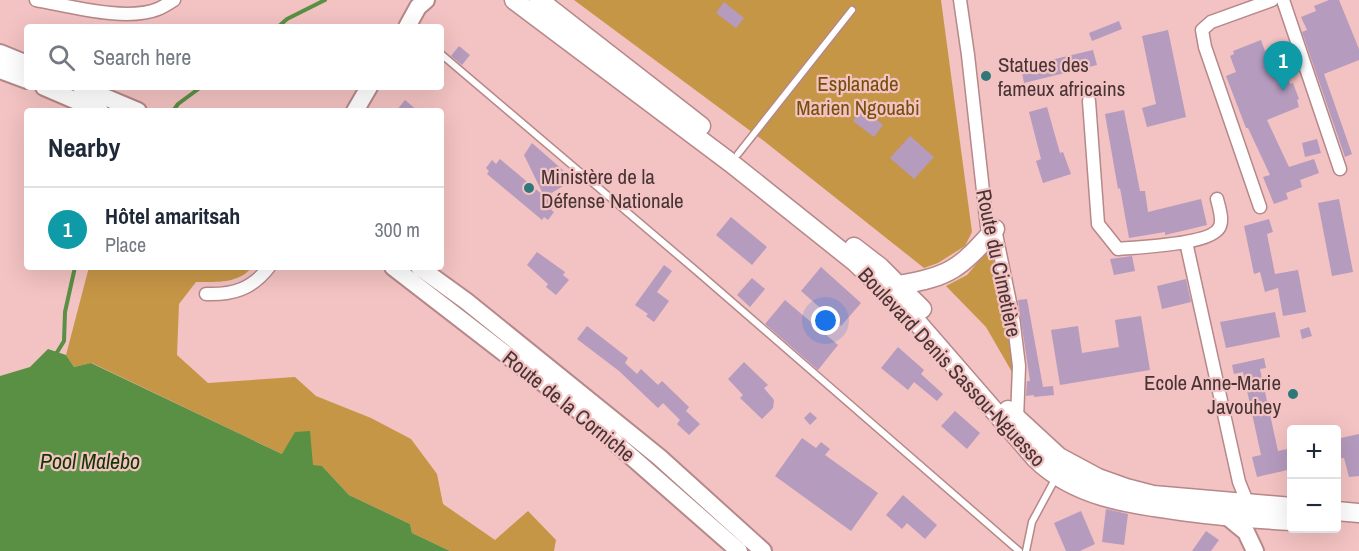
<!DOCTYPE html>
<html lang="en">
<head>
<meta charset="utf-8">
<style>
  body { margin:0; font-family:"Archivo Narrow",sans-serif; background:#f6f6f7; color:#1f2937 }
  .controls { position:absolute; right:18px; bottom:18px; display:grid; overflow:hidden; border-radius:6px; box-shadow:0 6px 24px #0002 }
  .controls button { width:54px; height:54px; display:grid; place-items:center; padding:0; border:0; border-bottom:2px solid #e0e1e3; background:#fff; color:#1f2937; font:30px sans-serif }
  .you { position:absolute; left:826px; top:321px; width:21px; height:21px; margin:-15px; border:4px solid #fff; border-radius:50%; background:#1a73e8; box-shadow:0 0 0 9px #1a73e833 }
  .badge { display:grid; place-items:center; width:39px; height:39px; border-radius:50%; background:#ea580c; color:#fff; font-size:20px; font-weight:700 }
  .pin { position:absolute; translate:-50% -50px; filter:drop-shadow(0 2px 3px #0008) }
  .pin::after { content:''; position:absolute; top:32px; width:21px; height:18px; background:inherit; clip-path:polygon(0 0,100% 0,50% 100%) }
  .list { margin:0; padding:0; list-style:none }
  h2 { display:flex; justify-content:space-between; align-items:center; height:78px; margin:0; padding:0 24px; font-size:26px }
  h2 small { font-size:20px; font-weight:400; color:#747a83 }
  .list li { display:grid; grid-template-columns:39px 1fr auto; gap:18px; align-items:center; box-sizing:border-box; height:84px; padding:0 24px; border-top:2px solid #e0e1e3 }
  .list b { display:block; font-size:22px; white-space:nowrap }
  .list p { margin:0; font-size:20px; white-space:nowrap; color:#747a83 }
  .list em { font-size:20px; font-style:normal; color:#747a83 }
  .icon { flex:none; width:33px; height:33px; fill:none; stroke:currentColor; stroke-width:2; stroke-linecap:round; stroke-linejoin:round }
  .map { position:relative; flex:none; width:1359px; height:551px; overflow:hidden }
  .search { position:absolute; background:#fff; box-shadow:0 6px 24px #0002; left:24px; top:24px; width:420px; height:66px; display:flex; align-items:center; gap:15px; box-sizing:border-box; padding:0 21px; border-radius:6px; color:#747a83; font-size:22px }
  .panel { position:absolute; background:#fff; box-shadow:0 6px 24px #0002; left:24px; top:108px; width:420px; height:162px; border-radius:6px }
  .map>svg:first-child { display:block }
  .green { fill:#c69647 }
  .water { fill:#599044 }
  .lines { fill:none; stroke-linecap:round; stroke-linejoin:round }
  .stream { stroke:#599044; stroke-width:4 }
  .building { fill:#b59bbe }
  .service-casing { stroke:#b68889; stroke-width:9 }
  .minor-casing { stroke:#b68889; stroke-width:15 }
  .secondary-casing { stroke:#b68889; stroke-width:20 }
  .primary-casing { stroke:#b68889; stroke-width:21 }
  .service { stroke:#fff; stroke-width:6 }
  .minor { stroke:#fff; stroke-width:12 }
  .secondary { stroke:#fff; stroke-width:16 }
  .primary { stroke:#fff; stroke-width:18 }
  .poi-dot { fill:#2f787a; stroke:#f3c2c2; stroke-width:2 }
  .labels { text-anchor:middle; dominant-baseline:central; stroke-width:4.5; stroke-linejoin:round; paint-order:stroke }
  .poi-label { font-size:21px; fill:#483434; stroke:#f3c2c2; text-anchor:start }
  .park-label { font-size:21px; fill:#734f08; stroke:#f3c2c2 }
  .street-label { font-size:21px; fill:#483434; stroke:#f3c2c2 }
  .water-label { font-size:22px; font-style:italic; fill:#123700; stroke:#f3c2c2 }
</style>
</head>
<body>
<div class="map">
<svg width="1359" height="551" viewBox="0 0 1359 551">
  <rect width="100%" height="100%" fill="#f3c2c2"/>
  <path class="green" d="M574 0H941L972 232 965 246 938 263 924 268 764 141Z
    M991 247 1016 379 986 327 946 286 967 275Z
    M89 267H252C239 284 215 282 196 282L179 304 177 355 208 383 295 377 316 396 371 418 411 439 437 474 443 504 495 540 528 511 556 540 554 551H450L412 533 410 524 349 495 322 466H313L282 454 92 363 74 367 66 355Z"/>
  <path class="water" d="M48 349 66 355 74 367 91 363 282 454 295 432 310 431 313 465 322 466 349 495 410 524 412 533 450 551H0V376L30 367Z"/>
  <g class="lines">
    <path class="stream" d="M278 27 287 19 325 0
      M173 111 178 104 201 87
      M56 354 64 341 65 312 75 267"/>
  </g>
  <path class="building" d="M1329 0H1339L1359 49V60L1324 74 1352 154 1345 157 1302 32 1307 30 1301 17 1316 11 1314 6Z
    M724 2 744 18 736 28 716 13Z
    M1119 21 1122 29 1092 41 1089 33Z
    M1168 30 1186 117 1147 127 1142 108 1156 104 1142 36Z
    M1261 40 1265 51 1274 47 1284 73 1286 72 1290 84 1293 83 1299 99 1297 100 1299 107 1267 120 1289 167 1314 159 1319 173 1300 180 1302 187 1286 193 1288 199 1274 204 1263 177 1270 175 1248 128H1246L1226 76 1236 72 1230 56 1234 54 1233 51Z
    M459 46 470 55 462 65 451 56Z
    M1093 50 1097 65 1024 83 1021 67Z
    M405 100 418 111H396Z
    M1047 107 1060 153 1063 152 1071 174 1043 183 1036 161 1041 159 1029 112Z
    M862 108 883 125 874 137 853 121Z
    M1124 110 1140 191H1145L1148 212 1201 199 1207 225 1165 235V232L1129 238 1120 188 1118 189 1105 114Z
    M910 136 934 157 914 179 890 158Z
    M1317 139 1321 153 1305 157 1302 143Z
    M532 143 564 171 562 177 568 183 545 197 555 205 551 210 554 212 548 220 544 217 542 220 487 174 489 171 486 168 492 160 496 164 500 159 544 196 524 155Z
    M1339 199 1353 272 1332 276 1318 203Z
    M731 217 767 247 752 265 716 235Z
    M1269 219 1273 232 1267 234 1275 274 1298 270 1306 312 1283 316 1278 288 1265 292 1260 272 1254 274 1244 226Z
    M537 252 565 272 563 275 569 280 556 295 546 287 548 284 527 265Z
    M1132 256 1135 271 1114 275 1110 259Z
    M664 265 672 271 657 292 669 301 654 322 646 316 648 314 635 305Z
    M821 267 861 303 841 326 801 291Z
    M752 278 765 289 750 307 737 295Z
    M1186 279 1191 302 1162 309 1157 286Z
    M1027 299 1043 387 1053 386 1054 395 1034 397V395L1026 396 1027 381H1030L1018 300Z
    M785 300 838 345 818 370 765 324Z
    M1275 312 1280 337 1226 348 1220 322Z
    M1141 316 1150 370 1060 385 1051 330 1078 326 1082 353 1119 347 1115 320Z
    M587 326 628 358 625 363 637 374 641 369 658 385 662 381 689 407 686 411 700 424 689 435 677 424 680 420 663 403 658 408 619 371 577 339Z
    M1309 327 1312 336 1302 339 1300 330Z
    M898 347 924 370 921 374 943 394 937 401 914 382 908 390 881 368Z
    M1264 358 1266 368 1260 369 1278 451 1292 448V469L1257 477 1252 457 1261 455 1243 372 1234 374 1232 365Z
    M744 362 768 385 764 388 774 400 773 408 762 419 740 398 743 395 728 379Z
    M955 411 980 433 967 449 941 426Z
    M810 412 817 418 810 425 804 418Z
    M1359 434V476L1349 477 1344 458 1336 459V439Z
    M802 438 816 448 821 442 830 449 825 455 878 493 851 531 775 476Z
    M903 495 937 525 925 539 907 523 902 529 886 515Z
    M1106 509 1128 514 1124 545 1102 542Z
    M1081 511 1095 544 1080 551H1066L1054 523Z
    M1206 531 1219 540 1211 551H1192Z"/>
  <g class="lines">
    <g class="service-casing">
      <path id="service" d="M441 54 700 274 1019 551
        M738 154 852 10
        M1026 551 1032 522 1053 483V477"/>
    </g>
    <g class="minor-casing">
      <path id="minor" d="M36 0C70 6 126 22 158 9 163 7 169 3 174 0
        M960 0 968 55 987 227 995 229 1013 317 1019 366 1017 420
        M1283 0 1340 169
        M1089 101 1098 224 1118 249C1137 247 1214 245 1220 226 1223 219 1219 207 1217 199
        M1260 207 1205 47 1202 30 1211 22 1272 0
        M1186 242 1239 482 1248 504
        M206 294C233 295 252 289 269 267"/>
    </g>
    <g class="secondary-casing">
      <path id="secondary" d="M407 27 418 7 426 0
        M0 53 27 64
        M0 70 27 80
        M44 87 100 111
        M81 87 138 111
        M355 111 369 87
        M393 267 577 409 739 551
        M419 267 466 301 659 457 763 551
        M1228 511 1229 518 1246 532 1255 551"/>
    </g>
    <g class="primary-casing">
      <path id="primary" d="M514 0 731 163 855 262 917 322 1036 459C1075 497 1129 504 1181 511 1218 516 1254 519 1292 521
        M539 0 701 126
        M854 247 880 267 922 309
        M899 285C951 277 961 267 995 229
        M1008 410 1059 457 1098 478 1126 488 1153 495 1292 507
        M1336 511 1359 513"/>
    </g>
    <use href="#service" class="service"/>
    <use href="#minor" class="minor"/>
    <use href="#secondary" class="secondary"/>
    <use href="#primary" class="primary"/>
  </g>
  <g class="poi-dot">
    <circle cx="986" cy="76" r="6"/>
    <circle cx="529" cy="188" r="6"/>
    <circle cx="1293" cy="394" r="6"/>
  </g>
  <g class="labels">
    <g class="poi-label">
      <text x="998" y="64">Statues des<tspan x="998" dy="24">fameux africains</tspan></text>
      <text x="541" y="176">Ministère de la<tspan x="541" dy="24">Défense Nationale</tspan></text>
      <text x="1281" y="382" text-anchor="end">Ecole Anne-Marie<tspan x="1281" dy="24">Javouhey</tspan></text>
    </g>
    <g class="park-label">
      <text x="858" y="83">Esplanade<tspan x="858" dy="24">Marien Ngouabi</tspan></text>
    </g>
    <g class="street-label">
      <text transform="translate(999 263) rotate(78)">Route du Cimetière</text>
      <text transform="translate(952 367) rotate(47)">Boulevard Denis Sassou-Nguesso</text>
      <text transform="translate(569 406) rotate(39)">Route de la Corniche</text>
    </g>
    <g class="water-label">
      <text x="90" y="461">Pool Malebo</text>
    </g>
  </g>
</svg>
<div class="controls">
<button>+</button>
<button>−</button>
</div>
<div class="you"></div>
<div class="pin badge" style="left:1283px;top:91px;background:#0f9aa8">1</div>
<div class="search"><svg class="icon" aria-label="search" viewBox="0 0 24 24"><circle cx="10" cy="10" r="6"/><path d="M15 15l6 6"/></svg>Search here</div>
<section class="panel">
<h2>Nearby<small></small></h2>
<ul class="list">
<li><span class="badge" style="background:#0f9aa8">1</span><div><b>Hôtel amaritsah</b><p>Place</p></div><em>300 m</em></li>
</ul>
</section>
</div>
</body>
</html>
